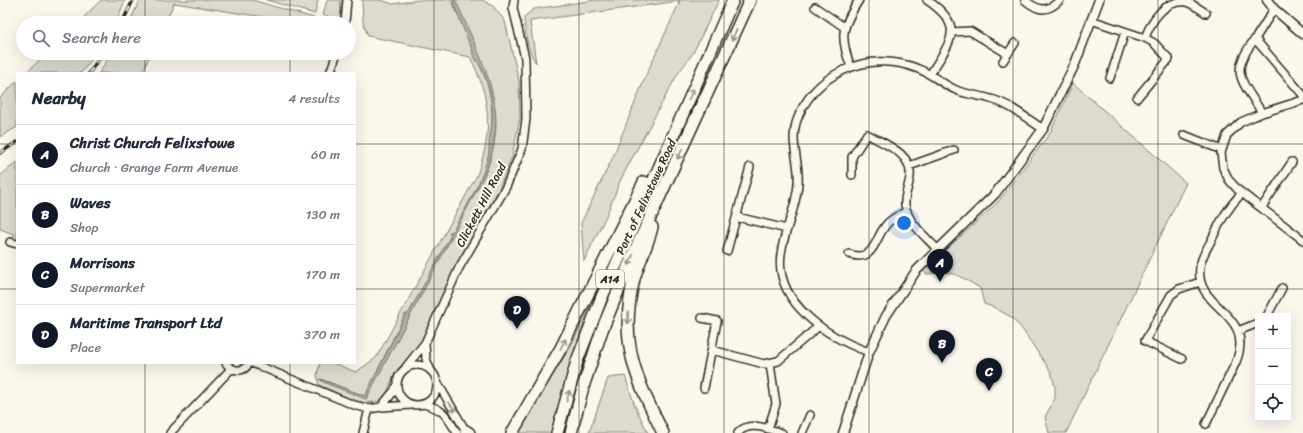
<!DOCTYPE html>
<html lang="en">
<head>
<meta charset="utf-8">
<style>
  body { margin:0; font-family:Sriracha,sans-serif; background:#f6f6f7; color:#1f2937 }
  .controls { position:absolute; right:12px; bottom:12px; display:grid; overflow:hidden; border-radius:0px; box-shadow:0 4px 16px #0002 }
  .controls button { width:36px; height:36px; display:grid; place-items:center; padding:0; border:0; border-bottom:1px solid #e0e1e3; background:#fff; color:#1f2937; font:20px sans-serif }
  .you { position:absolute; left:904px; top:223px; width:14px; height:14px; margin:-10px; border:3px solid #fff; border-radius:50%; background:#1a73e8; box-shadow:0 0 0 6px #1a73e833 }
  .badge { display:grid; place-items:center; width:26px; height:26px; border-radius:50%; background:#111827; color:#fff; font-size:13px; font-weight:700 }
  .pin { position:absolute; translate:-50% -33px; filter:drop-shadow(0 1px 2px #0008) }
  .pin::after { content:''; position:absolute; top:21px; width:14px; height:12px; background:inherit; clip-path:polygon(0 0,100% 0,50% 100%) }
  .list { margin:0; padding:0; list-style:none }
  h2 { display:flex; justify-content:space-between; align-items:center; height:52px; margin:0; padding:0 16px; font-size:17px }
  h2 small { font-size:13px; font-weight:400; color:#747a83 }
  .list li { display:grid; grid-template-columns:26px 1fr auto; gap:12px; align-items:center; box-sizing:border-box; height:60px; padding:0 16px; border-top:1px solid #e0e1e3 }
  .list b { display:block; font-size:15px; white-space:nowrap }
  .list p { margin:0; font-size:13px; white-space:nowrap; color:#747a83 }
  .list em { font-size:13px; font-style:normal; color:#747a83 }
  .icon { flex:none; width:22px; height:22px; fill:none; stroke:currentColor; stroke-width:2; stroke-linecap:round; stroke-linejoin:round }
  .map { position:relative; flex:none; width:1303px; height:433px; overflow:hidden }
  .search { position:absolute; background:#fff; box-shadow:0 4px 16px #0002; left:16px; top:16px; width:340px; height:44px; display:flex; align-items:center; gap:10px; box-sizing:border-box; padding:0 14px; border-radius:22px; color:#747a83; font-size:15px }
  .panel { position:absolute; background:#fff; box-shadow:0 4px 16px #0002; left:16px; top:72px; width:340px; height:292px; border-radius:0px }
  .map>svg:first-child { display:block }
  .green { fill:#dddad0; stroke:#84827e }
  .water { fill:#b1afa7; stroke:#7b7a75 }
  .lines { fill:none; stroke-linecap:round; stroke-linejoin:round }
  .minor-casing { stroke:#2b2b2b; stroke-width:10 }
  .tertiary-casing { stroke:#2b2b2b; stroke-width:11 }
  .trunk-casing { stroke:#2b2b2b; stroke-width:14 }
  .minor { stroke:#fbf7ec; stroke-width:7 }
  .tertiary { stroke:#fbf7ec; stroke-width:8 }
  .trunk { stroke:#fbf7ec; stroke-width:11 }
  .rail-casing { stroke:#2b2b2b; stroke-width:3.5 }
  .rail { stroke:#fbf7ec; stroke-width:2; stroke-dasharray:6; stroke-linecap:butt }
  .oneway { stroke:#93918c }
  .grid { fill:none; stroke:#2b2b2b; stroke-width:1; stroke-opacity:0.55 }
  .labels { text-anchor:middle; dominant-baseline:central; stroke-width:4; stroke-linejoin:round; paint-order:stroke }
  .shield { fill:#fbf7ec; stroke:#696865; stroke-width:1 }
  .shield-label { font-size:11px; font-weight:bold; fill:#2b2b2b }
  .street-label { font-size:12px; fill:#2b2b2b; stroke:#fbf7ec }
</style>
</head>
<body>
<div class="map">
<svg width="1303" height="433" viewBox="0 0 1303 433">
  <rect width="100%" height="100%" fill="#fbf7ec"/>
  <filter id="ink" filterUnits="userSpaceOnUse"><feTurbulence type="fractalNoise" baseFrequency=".025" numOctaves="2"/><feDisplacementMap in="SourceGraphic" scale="8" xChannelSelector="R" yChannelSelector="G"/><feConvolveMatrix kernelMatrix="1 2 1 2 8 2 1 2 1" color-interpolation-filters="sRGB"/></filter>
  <g filter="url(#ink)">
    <path class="green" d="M101 0H125L116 23H78Z
      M140 0H252L314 18 313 23H302L174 3 165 23H129Z
      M266 0H318L315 14Z
      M327 0H341L340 23H336V19L323 15Z
      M362 0H380L393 4 418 0H452L473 52V55C489 77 494 106 491 133L490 136C492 170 467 204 452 233L450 232 451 235 408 315 405 314 365 396 321 379 366 399 487 170C504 122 495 93 475 48 468 32 462 16 455 0H482L493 6 505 21 519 81 520 118 512 157 498 191 452 274 423 340 394 374 386 395 379 401 365 403 351 399 319 385 317 375 320 363H333L356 372 376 358 477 175C493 132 491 98 470 57L368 36 363 22Z
      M596 0H719L693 53 677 75 621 179 606 216 584 261 581 223 612 159 647 73 680 1 530 21 536 63C527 49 525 33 524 17L534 9Z
      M47 53H97L81 73H26Z
      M112 53H151L142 73H99Z
      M17 81V127L0 137V98Z
      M1073 83 1186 183 1066 433H1049L1045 417 1055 398V387L1051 372 1022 329 1011 317 993 307 984 304 980 288C957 275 954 270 927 274L923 271 998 202 1050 133Z
      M17 162V243L13 240 14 234 0 229V176Z
      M609 270 553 433H518L570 347Z
      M625 376 635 406 648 433H589L608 378Z"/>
    <path class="water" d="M452 0H455L461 12C487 73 512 113 482 180L366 399 325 383 319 379 365 396 406 314H408L451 235 449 232H452C465 209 481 184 488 157 490 150 488 141 490 136 496 109 490 77 473 55V52Z"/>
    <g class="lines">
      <g class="minor-casing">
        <path id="minor" d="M927 0C967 27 950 41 930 75
          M1025 0C1038 11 1047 13 1060 0
          M815 7 844 27
          M1274 9 1255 39 1303 95
          M1091 20 1145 38 1154 43 1169 59 1137 98
          M345 23 347 0
          M952 32 970 31 1008 54
          M1145 38C1151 21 1164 0 1186 2 1193 4 1200 9 1206 13
          M1255 39C1228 74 1242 79 1262 113L1303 100
          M1003 61 1015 43
          M851 67C839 36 842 27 859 0
          M330 73 337 53
          M1110 78 1125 32
          M1262 113 1241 122 1227 135 1221 153 1223 168 1229 180 1238 190 1303 240
          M1184 135 1222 150
          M909 166 954 150
          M852 175V157L867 134C884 144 913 153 910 177 909 186 904 195 905 205 908 223 925 236 937 249
          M1262 207 1292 162
          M737 217 787 229
          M10 242 17 244
          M727 251 750 167
          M849 254C875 263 874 239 886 225 891 218 900 215 907 211
          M1267 316 1282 288
          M702 318 717 321 704 388
          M1238 331 1258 323
          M425 343 459 268 506 187 522 149 526 119 525 58 513 8 514 0
          M712 350 764 364 778 361 819 326
          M869 352C829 338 774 303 781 254 784 230 797 207 798 183 800 163 790 144 796 123 811 74 869 49 916 68 931 73 942 84 956 90 967 95 979 95 991 99 1010 104 1027 119 1043 129
          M1182 359 1145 341 1171 295 1179 289 1200 282
          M226 363C232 372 244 373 249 363
          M252 363 354 405 369 409 381 407
          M397 385a20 20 0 1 1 40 0a20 20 0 1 1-40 0Z
          M406 367 425 343 426 359 431 371
          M437 382 467 433
          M397 384 394 391 381 407 412 405
          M423 404C444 409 446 415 457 433
          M1206 424 1236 362C1256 311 1194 310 1200 267 1201 257 1208 247 1212 239 1220 222 1228 207 1242 193
          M768 429 776 404 770 364
          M170 433 231 369
          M363 433 369 409
          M738 433C749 420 768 429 782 433
          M802 433 810 415"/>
      </g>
      <g class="tertiary-casing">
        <path id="tertiary" d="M1267 0 1274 9 1303 34
          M843 433 869 352 886 316 916 271 995 194 1043 129 1075 64 1099 0"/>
      </g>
      <g class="trunk-casing">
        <path id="trunk" d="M652 227C648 245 639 261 634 279 618 342 636 378 663 433
          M466 431 469 433
          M512 433 561 348 644 182
          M557 433 577 361 601 299 733 0
          M571 433 583 387 602 330 633 255 750 0"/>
      </g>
      <use href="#minor" class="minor"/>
      <use href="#tertiary" class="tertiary"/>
      <use href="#trunk" class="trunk"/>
      <g class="rail-casing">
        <path id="rail" d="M122 23 133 0
          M89 73 103 53
          M0 153 17 142"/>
      </g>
      <use href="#rail" class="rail"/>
    </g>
    <defs><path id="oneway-shaft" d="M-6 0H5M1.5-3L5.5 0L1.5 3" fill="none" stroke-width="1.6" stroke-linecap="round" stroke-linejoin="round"/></defs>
    <g class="oneway">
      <use href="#oneway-shaft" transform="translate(734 35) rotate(115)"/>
      <use href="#oneway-shaft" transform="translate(691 94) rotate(-66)"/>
      <use href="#oneway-shaft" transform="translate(680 154) rotate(115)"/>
      <use href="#oneway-shaft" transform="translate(631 260) rotate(112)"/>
      <use href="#oneway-shaft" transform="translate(628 318) rotate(91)"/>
      <use href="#oneway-shaft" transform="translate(563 344) rotate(-62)"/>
      <use href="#oneway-shaft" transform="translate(568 396) rotate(-74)"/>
      <use href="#oneway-shaft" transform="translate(452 407) rotate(58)"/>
    </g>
  </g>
  <path class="grid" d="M145 0V23M290 0V23M434 0V433M579 0V433M724 0V433M869 0V433M1013 0V433M1158 0V433M145 53V73M290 53V73M0 144H17M355 144H1303M0 289H17M355 289H1303M145 363V433M290 363V433"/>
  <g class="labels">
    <rect class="shield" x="596" y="270" width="28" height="18" rx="3"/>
    <g class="shield-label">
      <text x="610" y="279">A14</text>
    </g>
    <g class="street-label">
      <text transform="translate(646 197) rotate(-65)">Port of Felixstowe Road</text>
      <text transform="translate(481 205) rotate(-62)">Clickett Hill Road</text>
    </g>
  </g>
</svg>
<div class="controls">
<button>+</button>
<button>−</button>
<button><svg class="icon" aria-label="locate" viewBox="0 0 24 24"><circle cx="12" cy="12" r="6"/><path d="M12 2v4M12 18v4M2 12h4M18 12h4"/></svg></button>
</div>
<div class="you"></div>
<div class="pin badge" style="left:940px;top:282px">A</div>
<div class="pin badge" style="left:942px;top:363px">B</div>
<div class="pin badge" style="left:989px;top:391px">C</div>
<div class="pin badge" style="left:517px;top:329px">D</div>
<div class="search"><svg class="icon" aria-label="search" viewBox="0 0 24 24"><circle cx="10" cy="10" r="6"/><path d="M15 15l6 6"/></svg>Search here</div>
<section class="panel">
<h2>Nearby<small>4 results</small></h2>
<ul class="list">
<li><span class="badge">A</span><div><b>Christ Church Felixstowe</b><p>Church · Grange Farm Avenue</p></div><em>60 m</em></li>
<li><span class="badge">B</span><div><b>Waves</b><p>Shop</p></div><em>130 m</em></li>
<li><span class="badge">C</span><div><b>Morrisons</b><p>Supermarket</p></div><em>170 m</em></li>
<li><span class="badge">D</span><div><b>Maritime Transport Ltd</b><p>Place</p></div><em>370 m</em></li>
</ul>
</section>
</div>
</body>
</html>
